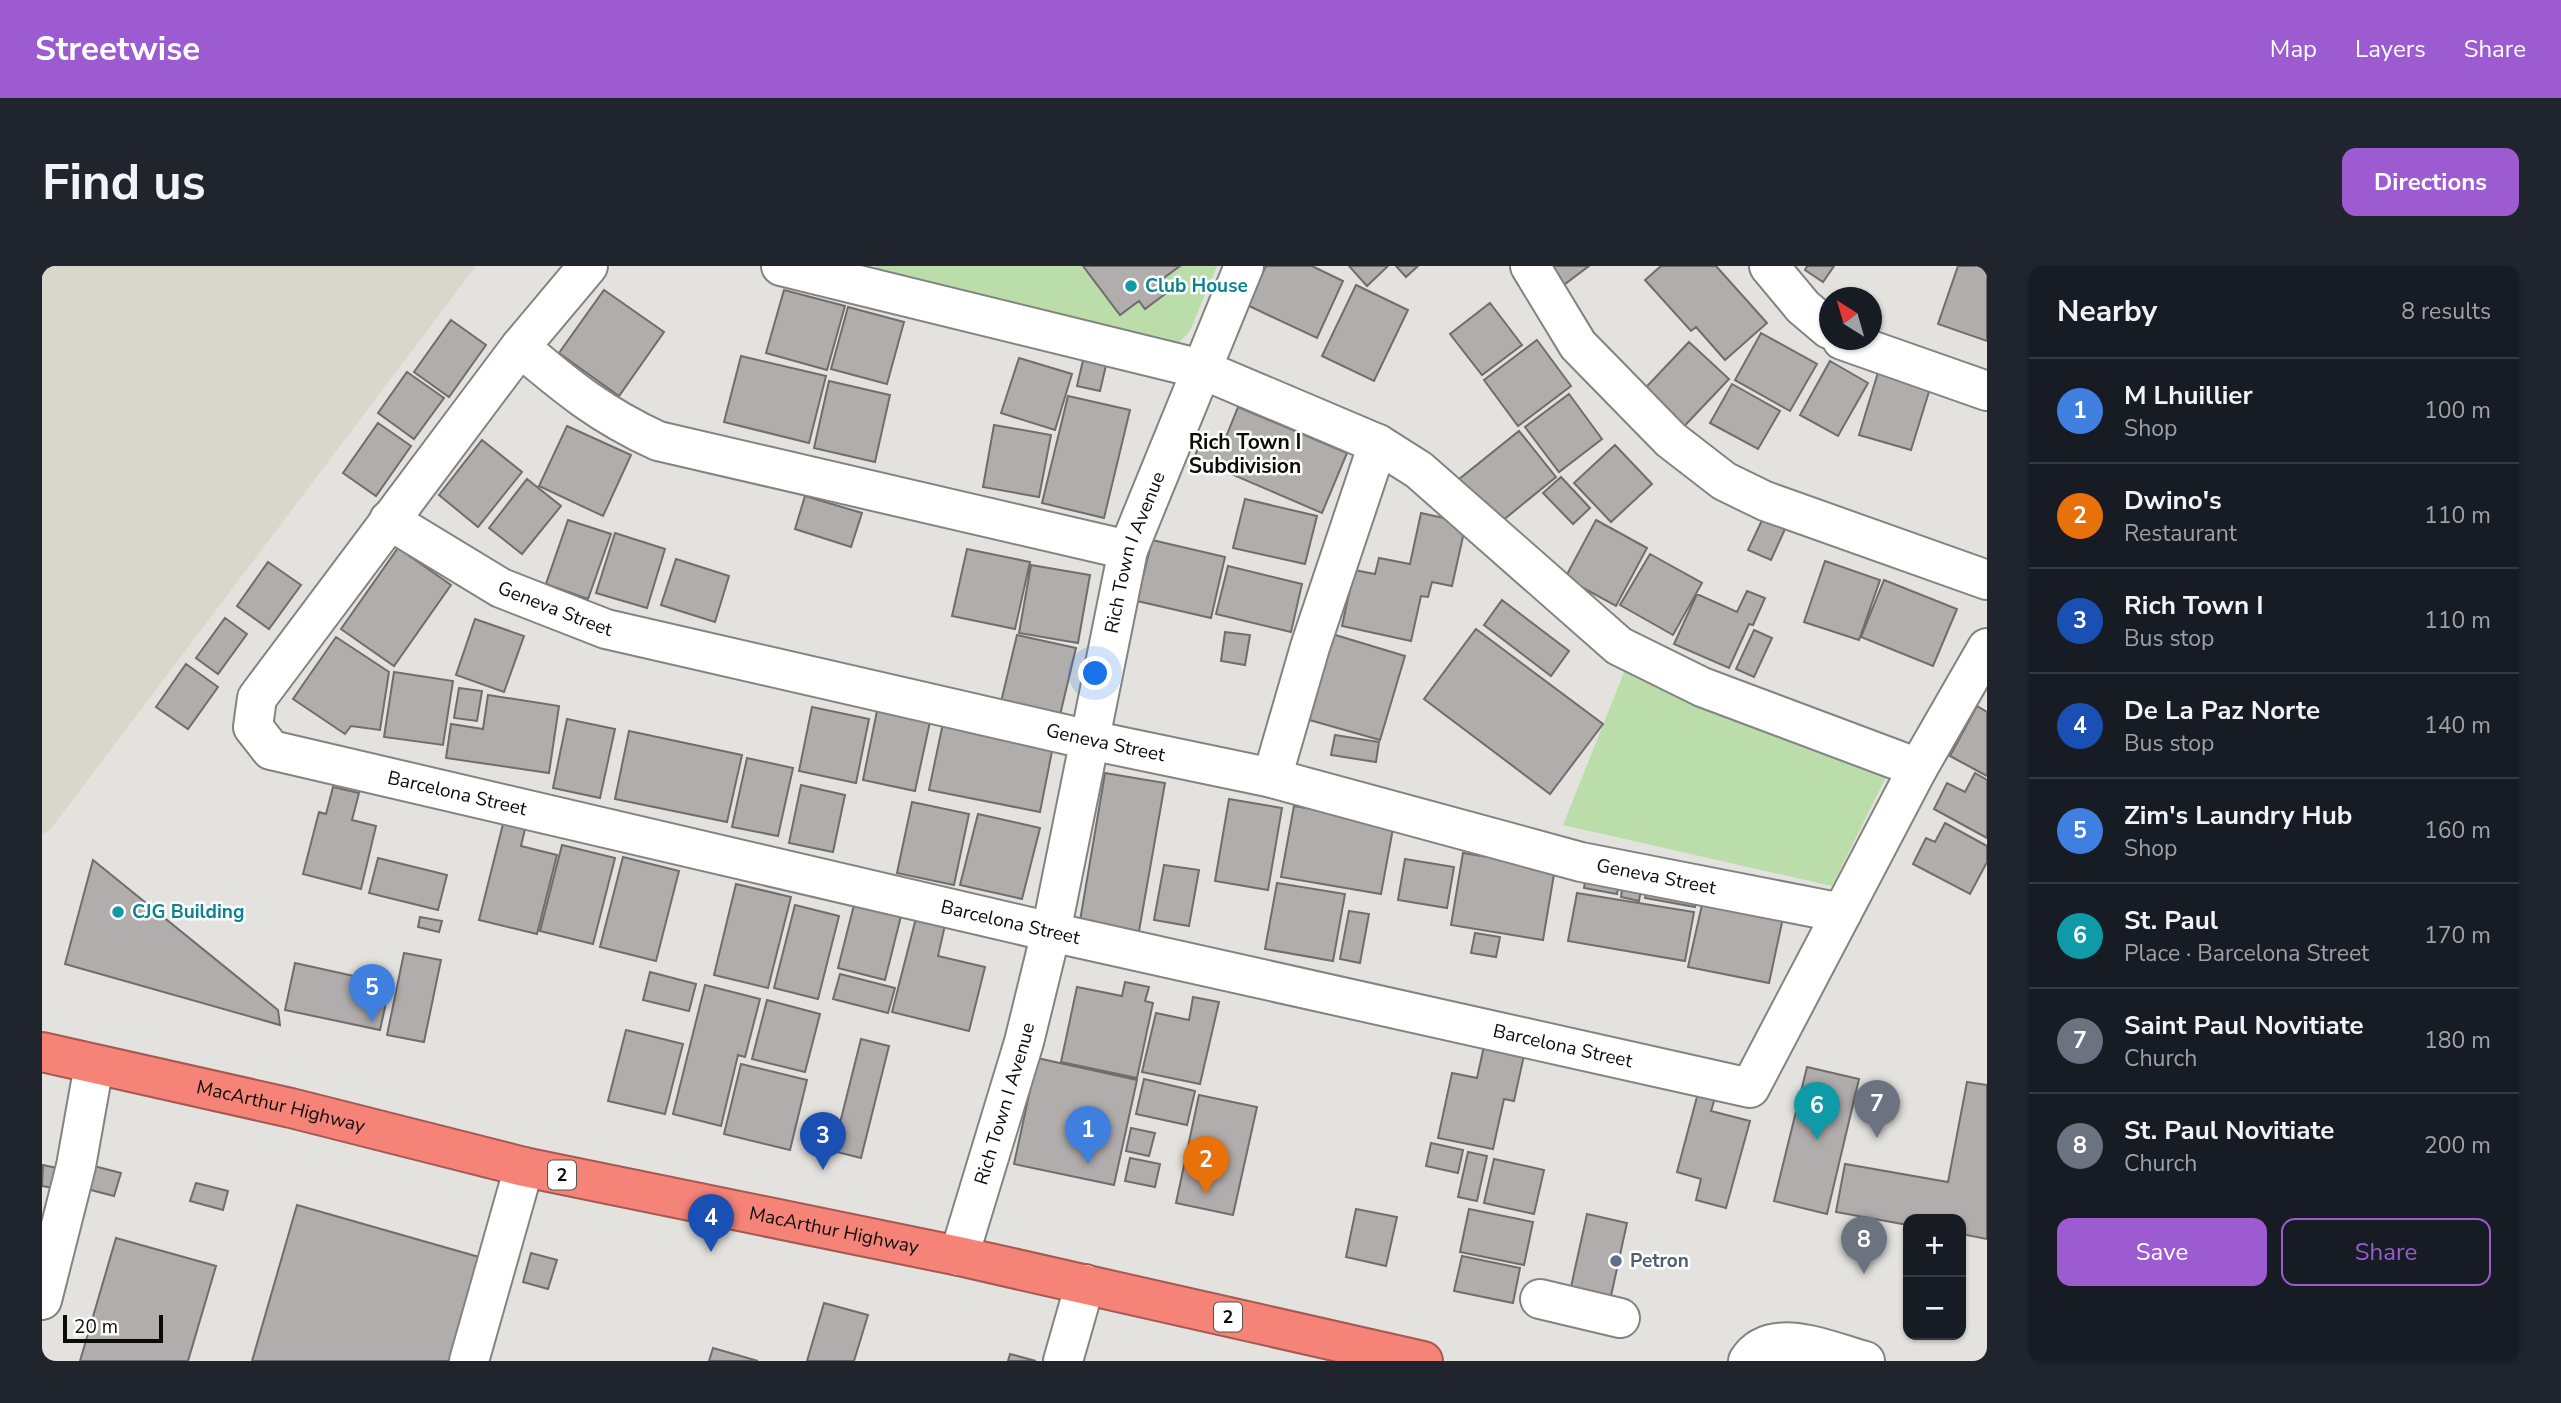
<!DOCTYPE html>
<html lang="en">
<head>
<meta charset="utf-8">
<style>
  body { margin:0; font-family:"Nunito Sans",sans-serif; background:#20242c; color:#f1f3f6 }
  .controls { position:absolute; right:21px; bottom:21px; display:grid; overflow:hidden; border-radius:14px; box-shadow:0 2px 5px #0004 }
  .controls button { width:63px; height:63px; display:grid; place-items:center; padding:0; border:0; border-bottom:2px solid #363941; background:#171b24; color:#f1f3f6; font:35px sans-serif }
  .compass { position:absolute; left:1777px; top:21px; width:63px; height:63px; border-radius:50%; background:#171b24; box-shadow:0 2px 5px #0004; rotate:323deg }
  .scale { position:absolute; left:21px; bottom:18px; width:100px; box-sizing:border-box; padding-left:7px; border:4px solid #0c0c0b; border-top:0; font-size:19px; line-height:24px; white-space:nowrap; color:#0c0c0b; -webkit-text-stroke:5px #fff; paint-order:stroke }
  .you { position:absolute; left:1054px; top:408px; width:24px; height:24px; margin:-18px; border:5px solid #fff; border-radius:50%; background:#1a73e8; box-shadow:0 0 0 10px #1a73e833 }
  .badge { display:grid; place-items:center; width:46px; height:46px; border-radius:50%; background:#9c5bd1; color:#fff; font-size:23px; font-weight:700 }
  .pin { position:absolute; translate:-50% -58px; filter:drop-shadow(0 2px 4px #0008) }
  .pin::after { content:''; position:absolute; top:37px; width:24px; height:21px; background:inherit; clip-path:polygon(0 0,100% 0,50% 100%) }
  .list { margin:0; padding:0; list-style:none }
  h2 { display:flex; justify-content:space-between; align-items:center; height:91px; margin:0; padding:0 28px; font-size:30px }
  h2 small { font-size:23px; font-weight:400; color:#9ea1a6 }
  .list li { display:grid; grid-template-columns:46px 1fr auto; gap:21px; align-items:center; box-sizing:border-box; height:105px; padding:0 28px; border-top:2px solid #363941 }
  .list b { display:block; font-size:26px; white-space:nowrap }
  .list p { margin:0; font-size:23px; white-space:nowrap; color:#9ea1a6 }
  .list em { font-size:23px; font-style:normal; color:#9ea1a6 }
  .actions { display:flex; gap:14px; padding:21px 28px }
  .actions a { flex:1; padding:16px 0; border:2px solid #9c5bd1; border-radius:14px; text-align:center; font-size:24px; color:#9c5bd1 }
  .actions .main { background:#9c5bd1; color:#fff }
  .map { position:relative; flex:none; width:1945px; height:1095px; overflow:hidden; border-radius:14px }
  header { display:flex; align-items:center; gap:42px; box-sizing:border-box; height:98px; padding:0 35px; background:#9c5bd1; color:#fff }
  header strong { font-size:33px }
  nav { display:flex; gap:38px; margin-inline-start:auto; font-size:24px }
  .intro { display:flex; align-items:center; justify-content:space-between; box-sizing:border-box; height:168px; padding:0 42px }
  h1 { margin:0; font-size:49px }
  .button { padding:18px 32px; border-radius:14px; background:#9c5bd1; color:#fff; font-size:24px; font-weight:700 }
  main { display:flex; gap:42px; padding:0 42px }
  aside { flex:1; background:#171b24; border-radius:14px; box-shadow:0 2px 5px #0004 }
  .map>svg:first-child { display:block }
  .built { fill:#d8d7cc }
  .green { fill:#bda }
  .building { fill:#b1adac; stroke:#706d6c; stroke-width:2 }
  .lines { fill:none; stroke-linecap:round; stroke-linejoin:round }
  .minor-casing { stroke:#838380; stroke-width:42 }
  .highway-casing { stroke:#a45951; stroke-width:42 }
  .minor { stroke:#fff; stroke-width:38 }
  .highway { stroke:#f68377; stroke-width:38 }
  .culture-dot { fill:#0f9aa8; stroke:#fff; stroke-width:2.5 }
  .service-dot { fill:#5c6f8a; stroke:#fff; stroke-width:2.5 }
  .labels { text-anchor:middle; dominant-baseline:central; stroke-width:5; stroke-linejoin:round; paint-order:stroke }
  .shield { fill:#fff; stroke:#555554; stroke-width:2 }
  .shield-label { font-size:18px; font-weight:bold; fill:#0c0c0b }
  .culture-label { font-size:19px; font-weight:bold; fill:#0d838f; stroke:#fff; text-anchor:start }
  .street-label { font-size:19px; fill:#0c0c0b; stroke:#fff }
  .service-label { font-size:19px; font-weight:bold; fill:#4e5e75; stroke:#fff; text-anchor:start }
  .neighbourhood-label { font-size:21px; font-weight:bold; fill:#0c0c0b; stroke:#fff }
</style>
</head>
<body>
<header>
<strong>Streetwise</strong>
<nav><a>Map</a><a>Layers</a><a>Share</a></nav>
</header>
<div class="intro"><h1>Find us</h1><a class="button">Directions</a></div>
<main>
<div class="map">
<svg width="1945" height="1095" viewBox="0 0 1945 1095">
  <rect width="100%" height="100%" fill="#e3e2df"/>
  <path class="built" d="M0 0H434L8 564 0 568Z"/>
  <path class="green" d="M834 0H1175L1148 65 1134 80 832 3Z
    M1583 404 1617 423 1847 505 1790 620 1521 559Z"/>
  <path class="building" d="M1041 0H1138L1119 14 1127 25 1103 43 1097 35 1078 49Z
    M1224 0H1270L1301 15 1275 72 1205 39Z
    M1307 0H1346L1325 20Z
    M1354 0H1376L1364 11Z
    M1502 0H1547L1519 21Z
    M1619 0H1674L1725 57 1683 94 1654 61 1649 65 1603 14Z
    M1765 0H1792L1781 16 1763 4Z
    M1916 0H1945V75L1896 58Z
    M1314 19 1366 44 1332 115 1280 90Z
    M562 24 622 66 577 130 517 87Z
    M742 24 803 40 785 104 724 87Z
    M1448 37 1480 79 1440 109 1408 68Z
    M806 41 862 56 845 118 789 103Z
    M409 54 444 79 407 131 372 106Z
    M1719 67 1775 98 1748 145 1693 114Z
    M1495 74 1529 120 1476 160 1442 114Z
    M1647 76 1687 113 1631 172 1591 135Z
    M699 90 784 110 767 177 682 156Z
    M1042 90 1065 95 1058 125 1035 120Z
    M977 92 1030 108 1013 164 959 147Z
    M1788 95 1826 117 1796 170 1758 149Z
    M1838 100 1890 116 1869 184 1817 169Z
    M365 106 402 132 372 173 336 147Z
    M787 115 848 129 833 196 772 182Z
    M1690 118 1738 145 1716 183 1668 157Z
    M1527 128 1560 173 1517 206 1483 161Z
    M1026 130 1088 144 1062 252 1000 237Z
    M1196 141 1305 187 1280 247 1152 192 1160 173 1180 181Z
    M336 157 369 180 334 230 301 207Z
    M952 159 1009 169 997 231 941 221Z
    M525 160 589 189 561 250 497 220Z
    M1477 165 1514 211 1454 260 1416 214Z
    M440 174 480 206 436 261 397 229Z
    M1573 179 1610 218 1569 256 1532 217Z
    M1519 211 1548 242 1531 258 1501 227Z
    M485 213 519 240 480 288 447 262Z
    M763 230 820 247 809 281 753 263Z
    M1203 233 1275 250 1263 298 1191 282Z
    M1379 247 1424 257 1410 320 1390 316 1386 331 1379 330 1369 375 1300 360 1312 304 1333 308 1337 292 1368 298Z
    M1721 252 1743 263 1729 294 1706 284Z
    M526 254 569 268 546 333 504 318Z
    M1554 254 1605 282 1574 340 1523 312Z
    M573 267 623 283 605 342 554 327Z
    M1110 274 1183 291 1169 352 1095 335Z
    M356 282 409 319 352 400 299 363Z
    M925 283 988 296 973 363 910 350Z
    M1608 288 1660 317 1631 369 1578 339Z
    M634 293 687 310 673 356 619 339Z
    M1783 295 1838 314 1817 374 1762 356Z
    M226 296 259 319 227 363 195 340Z
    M989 299 1048 309 1036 377 977 367Z
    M1186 300 1260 318 1249 366 1174 348Z
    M1842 314 1915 343 1891 400 1819 371Z
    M1705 325 1723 332 1711 359 1707 358 1687 402 1632 378 1655 328 1695 346Z
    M1460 334 1527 385 1509 410 1442 359Z
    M183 352 205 368 176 408 154 392Z
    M433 353 482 370 462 426 414 409Z
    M1434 363 1561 458 1508 528 1382 433Z
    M1712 364 1730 372 1712 411 1694 403Z
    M1183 366 1208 369 1203 399 1179 395Z
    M1290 368 1363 390 1338 474 1264 453Z
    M975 369 1034 382 1018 449 959 436Z
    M294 371 347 406 338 464 309 460 303 468 251 433Z
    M144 398 176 421 146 463 114 441Z
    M352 406 411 415 401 479 342 471Z
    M417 422 440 425 435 455 412 452Z
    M446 429 517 440 507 507 404 492 409 458 441 463Z
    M836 440 889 451 873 525 821 514Z
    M1935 440 1945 446V510L1908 490Z
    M770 441 827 453 814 517 757 505Z
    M525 453 573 463 558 532 511 522Z
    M901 457 1011 480 998 546 887 524Z
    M587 465 700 489 685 556 573 533Z
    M1293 469 1337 476 1334 496 1289 489Z
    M705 492 751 502 736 570 690 561Z
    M1063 507 1123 517 1097 665 1038 655Z
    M1933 507 1945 514V572L1892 543 1905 517 1923 526Z
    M759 519 803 529 791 586 747 577Z
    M291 521 317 527 310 554 334 560 319 623 261 608 277 546 284 548Z
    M1187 533 1240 542 1226 624 1173 615Z
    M870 536 927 548 912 619 855 607Z
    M1252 540 1352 557 1339 628 1239 611Z
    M936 548 998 562 980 633 918 619Z
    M1903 557 1945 580V596L1928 628 1871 598 1884 572 1893 576Z
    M461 558 483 563 479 580 515 589 495 668 437 654Z
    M520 579 573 592 551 678 498 665Z
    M1421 587 1513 602 1501 674 1409 659Z
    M581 591 637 605 614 695 558 681Z
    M336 592 405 609 396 644 327 627Z
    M1363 593 1412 601 1405 642 1356 634Z
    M51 594 236 744 238 759 23 698Z
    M1122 599 1157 604 1147 660 1112 654Z
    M1546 600 1579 605 1575 628 1542 622Z
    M1582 609 1601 612 1597 635 1579 631Z
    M1607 612 1657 621 1653 641 1603 632Z
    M1235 617 1303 628 1291 695 1223 683Z
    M694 618 749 631 726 722 672 709Z
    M1535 627 1652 646 1643 695 1526 675Z
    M1662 630 1742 647 1727 717 1646 701Z
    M813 635 860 646 843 714 796 702Z
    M753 639 797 650 776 733 732 722Z
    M1307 645 1327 648 1318 697 1298 693Z
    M378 651 400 655 397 666 376 661Z
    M874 652 903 659 896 690 943 701 927 765 850 746Z
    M1433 667 1458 671 1454 691 1429 687Z
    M362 687 399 694 382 776 345 769Z
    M253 697 348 718 338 764 243 744Z
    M608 706 654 718 647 745 601 734Z
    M798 708 853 722 846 747 791 733Z
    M1083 716 1107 721 1103 735 1111 737 1095 812 1019 796 1035 721 1080 730Z
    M663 719 718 733 703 791 696 789 679 860 631 848Z
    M1151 731 1177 736 1158 818 1100 806 1114 747 1147 754Z
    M725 734 778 748 763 806 710 793Z
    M584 764 641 778 623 848 566 835Z
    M819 773 847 780 819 892 791 885Z
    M1442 780 1482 789 1472 835 1462 833 1451 883 1396 872 1410 807 1435 812Z
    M995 792 1095 814 1072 919 972 898Z
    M699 798 765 814 748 884 682 868Z
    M1765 801 1817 813 1785 948 1732 935Z
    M1102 813 1153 825 1145 859 1094 848Z
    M1925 816 1945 819V973L1919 968V953H1866V959L1794 946 1803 898 1906 916Z
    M1656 827 1673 832 1669 845 1708 855 1684 942 1654 934 1659 913 1635 906Z
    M1157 829 1215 841 1191 949 1134 937Z
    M1089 862 1113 867 1107 890 1084 885Z
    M1389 877 1421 884 1416 907 1384 900Z
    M1426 886 1445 890 1435 935 1416 931Z
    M1088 892 1118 898 1113 921 1083 915Z
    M1452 893 1502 904 1492 948 1442 937Z
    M1 899 20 903 16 923 0 920Z
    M52 900 79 907 72 930 45 923Z
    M154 917 186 925 181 944 148 935Z
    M255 939 444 993 415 1095H210Z
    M1314 943 1355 951 1344 1000 1304 991Z
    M1427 943 1491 956 1482 999 1418 986Z
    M1545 948 1585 957 1567 1039 1527 1030Z
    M74 972 174 1000 146 1095H38Z
    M489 987 515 994 506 1023 481 1016Z
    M1420 990 1478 1002 1471 1037 1412 1025Z
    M782 1037 826 1049 812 1095H765Z
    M671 1082 716 1095H667Z
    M968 1088 994 1095H966Z"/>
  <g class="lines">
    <g class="minor-casing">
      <g id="minor">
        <path id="s1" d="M546 0 478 81 215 432 211 461 229 484 1009 666 1708 822 1876 502 1945 382"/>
        <path d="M739 0 1159 103 1336 178 1377 204 1577 380 1660 421 1876 502"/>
        <path d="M1488 0 1536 79 1629 174 1682 215 1723 235 1945 314"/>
        <path d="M1727 0 1761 41 1787 63"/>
        <path d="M1800 74 1945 125"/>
        <path d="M478 81C525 121 559 149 616 175L1086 284"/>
        <path id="s2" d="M347 254 459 322 564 363 1048 474 1230 512 1539 596 1800 647"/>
        <path d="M1230 512 1268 381 1336 178"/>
        <path id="s3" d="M917 990 982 776 1009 666 1086 284 1202 0"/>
        <path d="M1498 1033 1578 1052"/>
        <path d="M0 1034 34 900 52 799"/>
        <path d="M427 1095 482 901"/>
        <path d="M1021 1095 1043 1018"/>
        <path d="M1706 1095C1730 1058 1788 1086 1823 1095"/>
      </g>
    </g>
    <g class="highway-casing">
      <g id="highway">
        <path id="s4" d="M0 786 249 842 482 901 917 990 1381 1095"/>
      </g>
    </g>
    <use href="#minor" class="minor"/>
    <use href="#highway" class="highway"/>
  </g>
  <g class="culture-dot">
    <circle cx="1089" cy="20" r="7"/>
    <circle cx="76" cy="646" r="7"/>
  </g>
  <circle class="service-dot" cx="1574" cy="995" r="7"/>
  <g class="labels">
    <g class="shield">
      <rect x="506" y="894.5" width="28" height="29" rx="5"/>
      <rect x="1172" y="1036.5" width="28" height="29" rx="5"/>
    </g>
    <g class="shield-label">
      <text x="520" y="909">2</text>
      <text x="1186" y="1051">2</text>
    </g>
    <g class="culture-label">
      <text x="1103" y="20">Club House</text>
      <text x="90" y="646">CJG Building</text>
    </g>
    <g class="street-label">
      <text stroke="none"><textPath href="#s3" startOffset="726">Rich Town I Avenue</textPath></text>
      <text stroke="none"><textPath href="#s2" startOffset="189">Geneva Street</textPath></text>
      <text stroke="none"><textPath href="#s2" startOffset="756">Geneva Street</textPath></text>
      <text stroke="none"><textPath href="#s1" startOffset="794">Barcelona Street</textPath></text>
      <text stroke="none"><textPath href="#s2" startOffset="1323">Geneva Street</textPath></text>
      <text stroke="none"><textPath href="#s1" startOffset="1362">Barcelona Street</textPath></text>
      <text stroke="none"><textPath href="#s1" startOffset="1928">Barcelona Street</textPath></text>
      <text stroke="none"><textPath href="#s3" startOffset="159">Rich Town I Avenue</textPath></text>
      <text stroke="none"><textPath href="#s4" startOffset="245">MacArthur Highway</textPath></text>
      <text stroke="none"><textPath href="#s4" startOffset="812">MacArthur Highway</textPath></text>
    </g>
    <g class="service-label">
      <text x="1588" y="995">Petron</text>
    </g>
    <g class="neighbourhood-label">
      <text x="1203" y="176">Rich Town I<tspan x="1203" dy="24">Subdivision</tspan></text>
    </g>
  </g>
</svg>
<div class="controls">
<button>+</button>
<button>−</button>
</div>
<svg class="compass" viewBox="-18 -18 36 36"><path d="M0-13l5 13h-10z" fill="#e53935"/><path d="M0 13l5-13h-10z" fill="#9ea1a6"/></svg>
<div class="scale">20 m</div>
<div class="you"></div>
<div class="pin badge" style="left:1046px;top:898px;background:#3f7fe0">1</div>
<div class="pin badge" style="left:1164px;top:928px;background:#e8710a">2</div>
<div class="pin badge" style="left:781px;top:904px;background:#1a4fb4">3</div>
<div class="pin badge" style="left:669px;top:986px;background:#1a4fb4">4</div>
<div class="pin badge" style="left:330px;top:756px;background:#3f7fe0">5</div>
<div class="pin badge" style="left:1775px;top:874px;background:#0f9aa8">6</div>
<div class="pin badge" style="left:1835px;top:872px;background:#6b7280">7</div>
<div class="pin badge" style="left:1822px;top:1008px;background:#6b7280">8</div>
</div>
<aside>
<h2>Nearby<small>8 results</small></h2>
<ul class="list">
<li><span class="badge" style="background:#3f7fe0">1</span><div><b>M Lhuillier</b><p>Shop</p></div><em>100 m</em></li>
<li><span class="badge" style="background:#e8710a">2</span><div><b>Dwino's</b><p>Restaurant</p></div><em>110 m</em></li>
<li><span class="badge" style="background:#1a4fb4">3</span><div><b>Rich Town I</b><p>Bus stop</p></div><em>110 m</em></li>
<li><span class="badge" style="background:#1a4fb4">4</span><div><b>De La Paz Norte</b><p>Bus stop</p></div><em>140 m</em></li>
<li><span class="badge" style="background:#3f7fe0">5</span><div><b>Zim's Laundry Hub</b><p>Shop</p></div><em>160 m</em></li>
<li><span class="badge" style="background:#0f9aa8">6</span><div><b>St. Paul</b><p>Place · Barcelona Street</p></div><em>170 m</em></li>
<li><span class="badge" style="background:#6b7280">7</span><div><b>Saint Paul Novitiate</b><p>Church</p></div><em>180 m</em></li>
<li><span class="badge" style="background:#6b7280">8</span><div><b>St. Paul Novitiate</b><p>Church</p></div><em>200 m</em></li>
</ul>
<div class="actions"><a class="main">Save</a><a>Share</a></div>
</aside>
</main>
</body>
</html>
